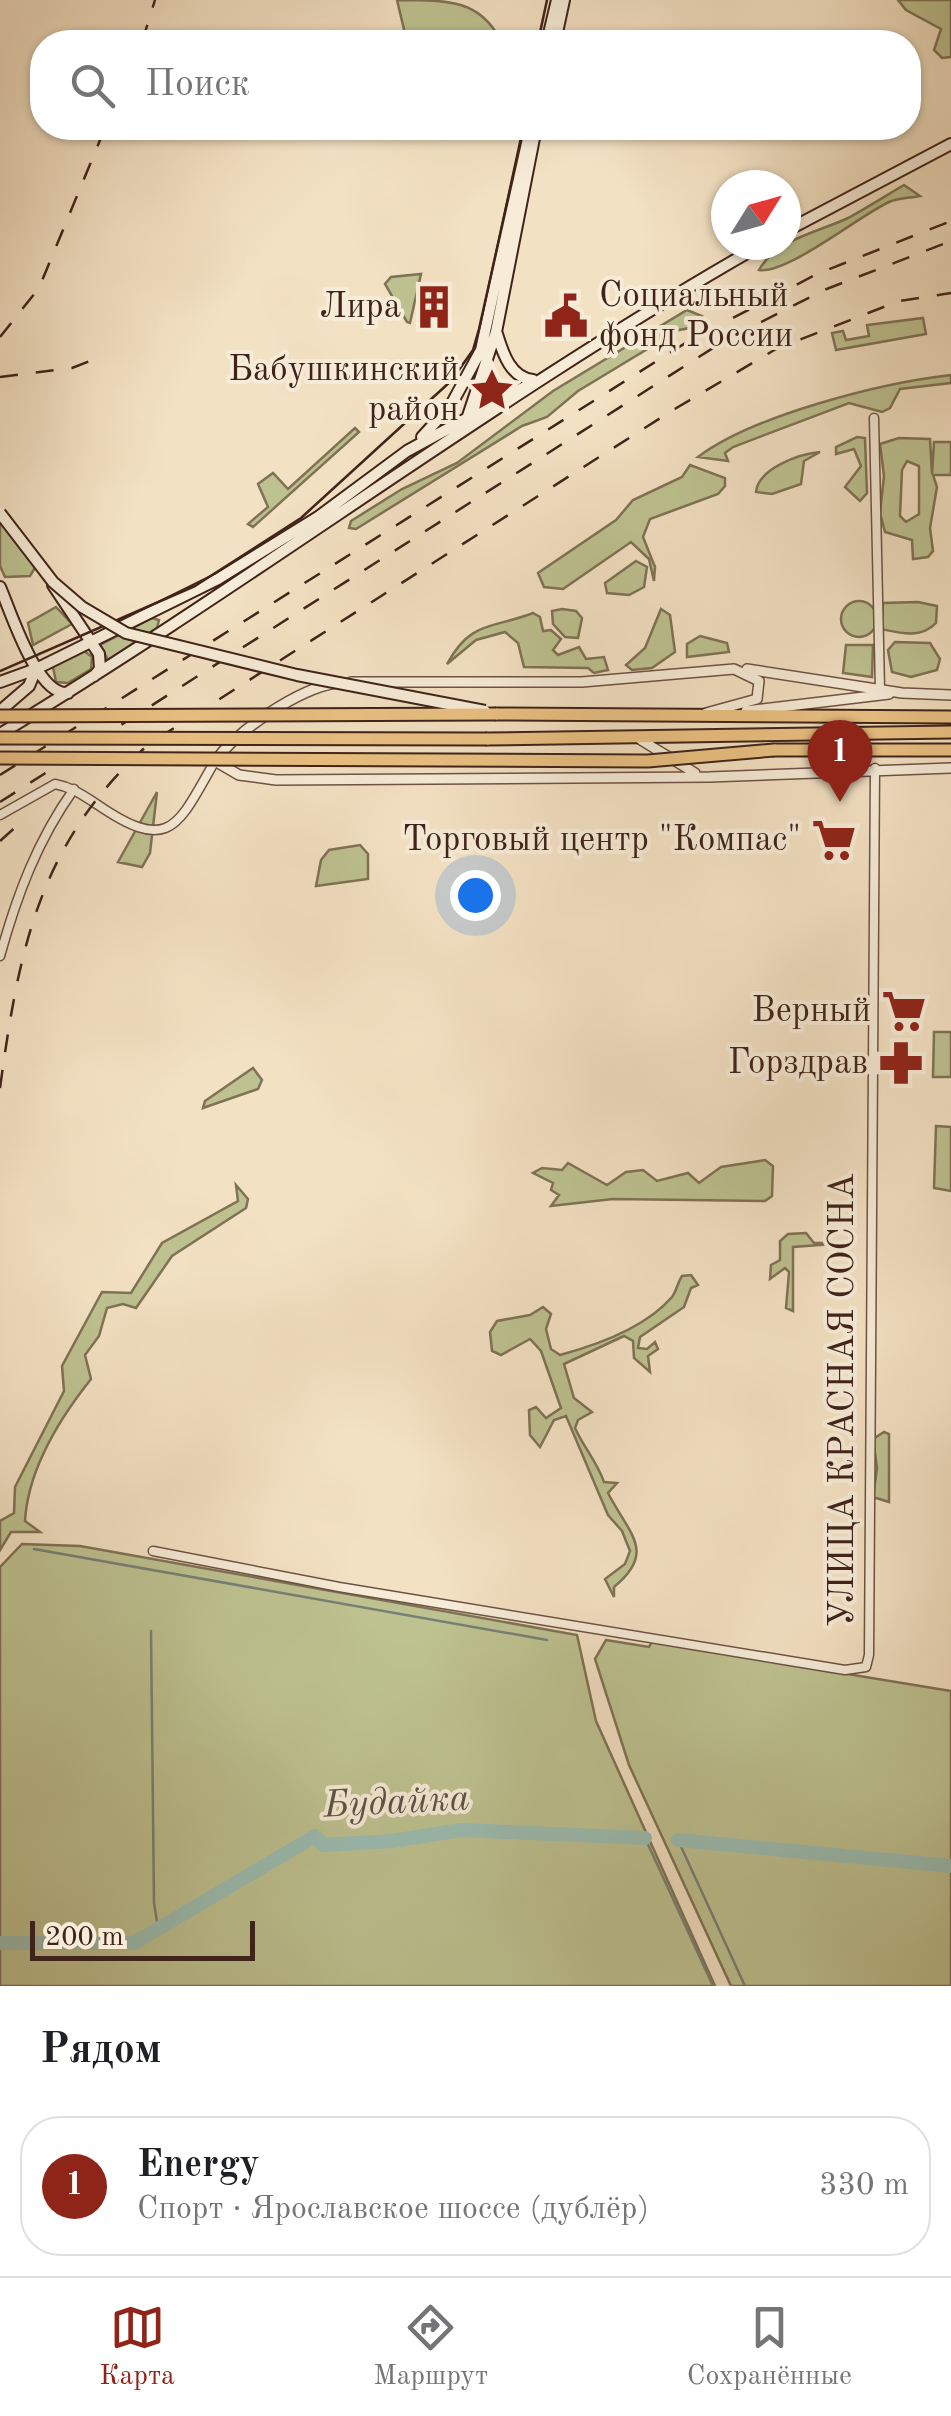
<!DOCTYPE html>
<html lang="ru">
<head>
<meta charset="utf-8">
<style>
  body { margin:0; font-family:"Old Standard TT",serif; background:#f2f2f2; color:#202124 }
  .compass { position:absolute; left:711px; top:170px; width:90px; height:90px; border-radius:50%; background:#fff; box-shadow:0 2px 8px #0004; rotate:53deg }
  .scale { position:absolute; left:30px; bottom:25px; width:225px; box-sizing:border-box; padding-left:10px; border:5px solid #402319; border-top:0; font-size:28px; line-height:35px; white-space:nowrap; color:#402319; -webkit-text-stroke:8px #f7ecd8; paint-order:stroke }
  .you { position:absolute; left:475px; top:895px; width:35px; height:35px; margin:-25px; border:8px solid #fff; border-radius:50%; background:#1a73e8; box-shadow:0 0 0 15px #1a73e833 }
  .badge { display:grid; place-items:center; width:65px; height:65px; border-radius:50%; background:#8f2418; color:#fff; font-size:32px; font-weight:700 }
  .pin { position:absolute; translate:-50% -82px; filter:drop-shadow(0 2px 5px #0008) }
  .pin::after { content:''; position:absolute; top:52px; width:35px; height:30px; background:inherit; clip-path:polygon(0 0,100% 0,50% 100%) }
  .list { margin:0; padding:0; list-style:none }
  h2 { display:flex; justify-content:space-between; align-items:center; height:130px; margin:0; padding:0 40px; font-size:42px }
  h2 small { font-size:32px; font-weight:400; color:#757577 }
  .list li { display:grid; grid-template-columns:65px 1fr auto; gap:30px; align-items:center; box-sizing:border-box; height:140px; margin:0 20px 20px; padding:0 20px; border:2px solid #e0e0e0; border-radius:40px }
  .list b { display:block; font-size:38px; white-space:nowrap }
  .list p { margin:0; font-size:32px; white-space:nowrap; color:#757577 }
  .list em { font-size:32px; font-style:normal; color:#757577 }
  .icon { flex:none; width:55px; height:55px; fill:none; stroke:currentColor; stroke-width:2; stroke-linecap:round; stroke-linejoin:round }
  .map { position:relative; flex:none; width:951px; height:1986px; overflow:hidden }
  .search { position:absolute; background:#fff; box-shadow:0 2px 8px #0004; left:30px; right:30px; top:30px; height:110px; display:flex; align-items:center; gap:25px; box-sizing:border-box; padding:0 35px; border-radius:40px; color:#757577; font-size:38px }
  .sheet { height:290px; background:#fff }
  nav { display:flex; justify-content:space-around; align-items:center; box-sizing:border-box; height:140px; border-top:2px solid #e0e0e0; background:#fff; font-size:28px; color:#757577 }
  nav a { display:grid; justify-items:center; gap:5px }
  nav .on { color:#8f2418 }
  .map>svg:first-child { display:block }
  .green { fill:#bec291; stroke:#7f7255; stroke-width:2.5; fill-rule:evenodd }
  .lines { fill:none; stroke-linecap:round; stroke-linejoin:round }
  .stream { stroke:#778075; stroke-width:2.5 }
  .river { stroke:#9bbeb3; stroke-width:14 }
  .minor-casing { stroke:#6d5244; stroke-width:11 }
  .tertiary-casing { stroke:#6d5244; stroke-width:12 }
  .secondary-casing { stroke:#402319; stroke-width:14 }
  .primary-casing { stroke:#402319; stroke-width:15 }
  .minor { stroke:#f7ecd8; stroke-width:8 }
  .tertiary { stroke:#f7ecd8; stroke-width:9 }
  .secondary { stroke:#f7ecd8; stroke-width:10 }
  .primary { stroke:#eac082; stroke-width:11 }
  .tram { stroke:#402319; stroke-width:2.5 }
  .rail { stroke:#402319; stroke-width:2.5; stroke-dasharray:18 18; stroke-linecap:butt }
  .secondary-bridge-casing { stroke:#402319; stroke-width:14; stroke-linecap:butt }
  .primary-bridge-casing { stroke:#402319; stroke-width:15; stroke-linecap:butt }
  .secondary-bridge { stroke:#f7ecd8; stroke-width:10 }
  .primary-bridge { stroke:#eac082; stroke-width:11 }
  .labels { text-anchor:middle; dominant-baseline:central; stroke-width:8; stroke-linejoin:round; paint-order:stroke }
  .poi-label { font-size:35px; fill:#402319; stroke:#f7ecd8; text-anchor:end }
  .street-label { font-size:35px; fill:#402319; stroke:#f7ecd8 }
  .water-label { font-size:38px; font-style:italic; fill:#5b5247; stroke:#f7ecd8 }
</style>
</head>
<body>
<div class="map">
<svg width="951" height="1986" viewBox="0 0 951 1986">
  <rect width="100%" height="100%" fill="#f3e1c3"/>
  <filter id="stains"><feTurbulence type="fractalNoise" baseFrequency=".002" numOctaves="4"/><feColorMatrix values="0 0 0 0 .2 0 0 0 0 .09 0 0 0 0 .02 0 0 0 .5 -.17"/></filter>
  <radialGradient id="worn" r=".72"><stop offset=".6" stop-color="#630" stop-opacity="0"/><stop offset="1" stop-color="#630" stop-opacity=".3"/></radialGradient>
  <path class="green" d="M397 0C452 0 479 0 502 42H407Z
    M898 0H951V57L942 58 934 50 941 29 906 10Z
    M904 185 920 196C910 198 898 198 889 202 857 217 788 274 759 270 776 239 819 232 848 218 865 209 887 195 904 185Z
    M421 274 410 323 407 322 385 284 391 277Z
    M687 310 702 316 695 327 679 330 578 391 547 417 522 426 356 529 349 528 351 521 402 489 457 463 553 391Z
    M923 318 926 334 836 350 832 333 843 331 846 340 869 336 867 325Z
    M951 375V383L900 389 890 408 882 412 849 403 733 447 725 453 728 461 698 457C754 415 881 383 951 375Z
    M355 428 359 432 253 527 248 524 268 507 258 484 273 473 288 489Z
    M857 437 865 438 867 493 860 501 845 487 861 466 854 449 836 454V447Z
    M899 438 930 439 932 474 934 442H951V475H933L937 487 930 528 933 551 928 557 913 559 912 540 885 532 880 513 884 476 880 444ZM907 461 919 466V514L906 522 900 516 902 470Z
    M820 452 804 461 801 484 772 494 756 492C758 469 798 454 820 452Z
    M690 465 725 478V486L718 494 650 519 643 537 655 567 654 581 649 559 631 542 563 589 544 587 538 573 616 520 633 500 682 477Z
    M0 513 36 566 30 576 5 577 0 566Z
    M636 561 647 567 644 587 629 595 607 593 605 583Z
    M841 619a18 18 0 1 1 36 0a18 18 0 1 1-36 0Z
    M918 602 937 606 936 623C921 639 900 633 881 629L883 603Z
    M56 607 72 624 33 645 28 623Z
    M562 609 576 611 582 618 578 638 565 637 553 624 552 611Z
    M661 609 670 615 675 652 652 668 632 670 626 665 645 648Z
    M533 613 540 617 543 631 551 630 561 639 553 650 558 655 579 647 586 659 604 657 608 670 594 673 588 668 524 667 518 643 505 632 476 640 447 664C471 620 492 629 533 613Z
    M152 618 159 620 157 628 108 660 100 645Z
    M700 636 727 643 729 652 687 657V644Z
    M895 642 930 643 940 659 937 670 911 677 892 672 888 650Z
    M846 645H873L872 677 843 673Z
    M83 650 92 657 91 669 68 683 56 682 53 667Z
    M157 792 150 853 142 867 118 862Z
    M360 845 368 854V879L316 886 321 860 329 850Z
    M934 1032H951V1077H933Z
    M253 1068 262 1080 258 1089 203 1108 205 1101Z
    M936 1126 951 1127V1191L934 1188Z
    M765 1160 773 1166 772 1196 765 1201 613 1199 551 1206 559 1195 551 1190 553 1183 533 1173 542 1168 562 1170 568 1163 607 1185 626 1172 643 1170 657 1181 688 1173 699 1183 721 1167Z
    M236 1185 248 1199 246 1208 172 1256 136 1308 123 1304 107 1308 99 1336 85 1355 91 1379C60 1418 28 1468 25 1521L40 1532H11L0 1550V1521L14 1513 15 1487 64 1391 62 1366 102 1292 131 1293 162 1243 238 1201Z
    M806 1233 814 1243H847L793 1247V1311L786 1308 789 1272 785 1268 770 1279 771 1265 780 1260V1241L788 1234Z
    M691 1275 698 1285 691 1288 684 1307 640 1337 638 1348 647 1349 655 1342 658 1349 648 1356 650 1372 634 1358 633 1341 624 1336 564 1364 574 1398 592 1412 578 1420 575 1428C584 1448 596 1460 604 1482L617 1483 608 1493C629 1534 657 1552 614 1587V1597L605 1579 625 1564 630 1551 622 1531 608 1515 566 1416 554 1420 540 1447 530 1435 529 1410 536 1407 546 1418 561 1408 541 1351 530 1339 501 1355 492 1351 490 1332 497 1321 530 1315 543 1307 551 1314 546 1329 551 1349 560 1355C597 1345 646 1327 672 1297 676 1292 678 1282 682 1276Z
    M884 1432 889 1434V1502L873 1497 877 1468 873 1439Z
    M22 1544 80 1546 577 1635 596 1721 715 1986H0V1567Z
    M606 1640 649 1647 652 1642 951 1691V1986H731L629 1765 595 1659Z"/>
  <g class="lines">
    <path class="stream" d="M34 1549 547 1640
      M151 1631 154 1903 158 1928
      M645 1838 713 1986
      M678 1840 745 1986"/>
    <path class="river" d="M678 1840 951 1866
      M0 1943H134L315 1836 323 1845 392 1841 461 1830 645 1838"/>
    <g class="minor-casing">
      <path id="minor" d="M874 418 880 689
        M0 815 55 784C72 787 84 796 98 805 171 855 178 825 215 761
        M0 956C17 895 37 841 74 789
        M153 1551 339 1587 845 1670 866 1667 869 1655 875 768"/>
    </g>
    <g class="tertiary-casing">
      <path id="tertiary" d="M747 669 902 693 951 695
        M351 682H582L734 669 759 681 757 699 706 713
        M336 683C298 689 238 730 215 761L239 775 276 780 709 777 951 768
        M746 711 889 694
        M641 740 695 773"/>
    </g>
    <g class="secondary-casing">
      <path id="secondary" d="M547 42 557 0
        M555 42 564 0
        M786 231 951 144
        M497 334C503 354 511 378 533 380
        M468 416 496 332 536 128
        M422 437 451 405 481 350 529 128
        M53 585 99 654 100 669 94 676
        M0 587C11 612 37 696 68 693
        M0 682 36 669 218 579 318 517 407 451 534 382
        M0 711 29 686 36 669
        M0 734C258 578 499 394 761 245"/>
    </g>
    <g class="primary-casing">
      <path id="primary" d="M496 714 951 717
        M487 739 951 732
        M774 750H951"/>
    </g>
    <use href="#minor" class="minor"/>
    <use href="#tertiary" class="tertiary"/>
    <use href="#secondary" class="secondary"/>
    <use href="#primary" class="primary"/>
    <path class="tram" d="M538 42 547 0
      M0 671 195 586 301 518 451 381 473 350 479 329 524 128"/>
    <path class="rail" d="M142 42 155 0
      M0 337 39 288 105 128
      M0 377 72 368 103 356
      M0 775 687 342 817 274 951 221
      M0 802 724 341 824 290 951 241
      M0 841 19 824
      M0 1088C19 949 39 842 149 744L673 410 776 349 899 301 951 293"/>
    <g class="secondary-bridge-casing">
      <path id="secondary-bridge" d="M0 513 53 582 82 607 126 633 297 675 485 711"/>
    </g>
    <g class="primary-bridge-casing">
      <path id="primary-bridge" d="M0 716 496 714
        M0 738 487 739
        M0 758 648 761 774 750"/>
    </g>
    <use href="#secondary-bridge" class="secondary-bridge"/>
    <use href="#primary-bridge" class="primary-bridge"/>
  </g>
  <defs>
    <g id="building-bare" transform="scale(3.45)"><path d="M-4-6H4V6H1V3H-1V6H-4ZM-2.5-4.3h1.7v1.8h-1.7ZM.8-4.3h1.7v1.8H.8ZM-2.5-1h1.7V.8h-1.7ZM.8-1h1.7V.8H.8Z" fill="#8f2418" stroke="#f7ecd8" stroke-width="2.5" paint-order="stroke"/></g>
    <g id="civic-bare" transform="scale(3.45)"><path d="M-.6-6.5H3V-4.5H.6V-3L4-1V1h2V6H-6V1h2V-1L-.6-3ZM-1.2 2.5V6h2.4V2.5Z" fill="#8f2418" stroke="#f7ecd8" stroke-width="2.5" paint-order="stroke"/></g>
    <g id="sight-bare" transform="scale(3.45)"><path d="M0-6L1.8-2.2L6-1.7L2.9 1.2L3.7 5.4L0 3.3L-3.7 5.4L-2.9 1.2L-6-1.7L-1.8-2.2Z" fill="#8f2418" stroke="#f7ecd8" stroke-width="2.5" paint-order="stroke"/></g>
    <g id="supermarket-bare" transform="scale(3.45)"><path d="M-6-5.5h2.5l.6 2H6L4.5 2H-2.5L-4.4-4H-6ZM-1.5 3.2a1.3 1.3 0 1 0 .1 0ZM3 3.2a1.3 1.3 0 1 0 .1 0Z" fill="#8f2418" stroke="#f7ecd8" stroke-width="2.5" paint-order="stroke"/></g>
    <g id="pharmacy-bare" transform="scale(3.45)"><path d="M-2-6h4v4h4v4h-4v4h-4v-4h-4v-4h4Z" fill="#8f2418" stroke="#f7ecd8" stroke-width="2.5" paint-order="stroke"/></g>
  </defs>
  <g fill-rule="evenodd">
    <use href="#building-bare" x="434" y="307"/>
    <use href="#civic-bare" x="566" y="316"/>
    <use href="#sight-bare" x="492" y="390"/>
    <use href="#supermarket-bare" x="834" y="840"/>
    <use href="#supermarket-bare" x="904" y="1011"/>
    <use href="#pharmacy-bare" x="901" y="1063"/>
  </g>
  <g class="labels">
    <g class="poi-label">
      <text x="599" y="296" text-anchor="start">Социальный<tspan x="599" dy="40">фонд России</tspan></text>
      <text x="401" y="307">Лира</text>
      <text x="459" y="370">Бабушкинский<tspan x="459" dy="40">район</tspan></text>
      <text x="801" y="840">Торговый центр "Компас"</text>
      <text x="871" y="1011">Верный</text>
      <text x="868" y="1063">Горздрав</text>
    </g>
    <g class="street-label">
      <text transform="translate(843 1400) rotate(-90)">УЛИЦА КРАСНАЯ СОСНА</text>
    </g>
    <g class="water-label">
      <text transform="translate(397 1803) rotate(-3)">Будайка</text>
    </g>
  </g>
  <rect width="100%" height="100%" filter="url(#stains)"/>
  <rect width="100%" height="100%" fill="url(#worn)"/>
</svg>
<svg class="compass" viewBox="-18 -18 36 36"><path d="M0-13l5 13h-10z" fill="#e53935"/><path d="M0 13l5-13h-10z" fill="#757577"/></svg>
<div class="scale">200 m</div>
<div class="you"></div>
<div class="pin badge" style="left:840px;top:802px">1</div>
<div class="search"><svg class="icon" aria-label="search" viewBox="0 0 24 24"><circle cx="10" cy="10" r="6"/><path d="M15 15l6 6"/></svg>Поиск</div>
</div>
<section class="sheet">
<h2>Рядом<small></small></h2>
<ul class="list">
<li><span class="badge">1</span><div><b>Energy</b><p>Спорт · Ярославское шоссе (дублёр)</p></div><em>330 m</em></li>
</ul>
</section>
<nav>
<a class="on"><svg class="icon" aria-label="map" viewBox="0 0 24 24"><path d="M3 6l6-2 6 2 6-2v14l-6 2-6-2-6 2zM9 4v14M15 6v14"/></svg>Карта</a>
<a><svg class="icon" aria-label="directions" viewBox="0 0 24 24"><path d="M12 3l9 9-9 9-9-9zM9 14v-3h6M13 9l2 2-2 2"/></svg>Маршрут</a>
<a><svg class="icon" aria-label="saved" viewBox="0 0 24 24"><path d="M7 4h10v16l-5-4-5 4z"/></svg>Сохранённые</a>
</nav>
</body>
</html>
